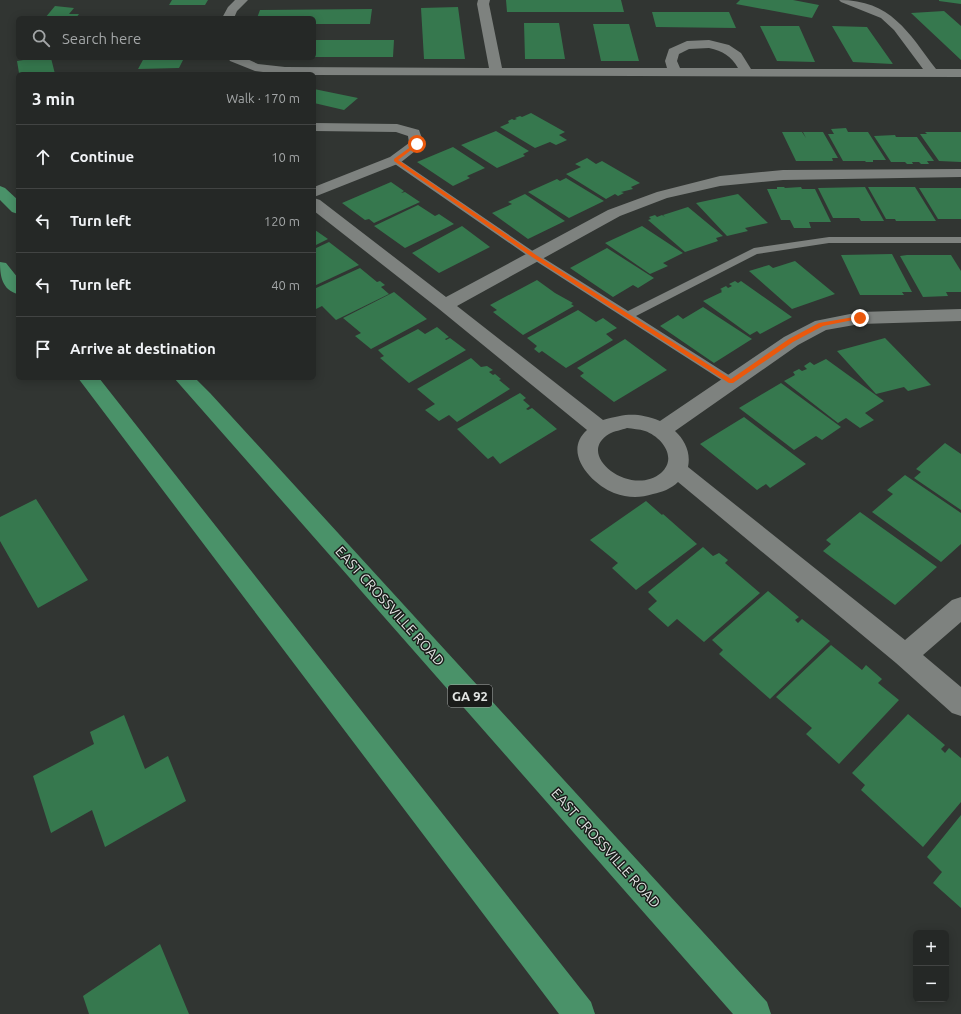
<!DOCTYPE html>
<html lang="en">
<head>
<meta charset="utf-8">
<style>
  body { margin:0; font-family:Ubuntu,sans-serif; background:#2d302e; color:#f1f3f6 }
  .controls { position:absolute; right:12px; bottom:12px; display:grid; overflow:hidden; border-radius:6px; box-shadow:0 2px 10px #0003 }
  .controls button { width:36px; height:36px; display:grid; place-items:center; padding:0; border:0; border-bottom:1px solid #424443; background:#252826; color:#f1f3f6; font:20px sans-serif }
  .stop { position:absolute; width:12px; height:12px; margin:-9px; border:3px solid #ea580c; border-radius:50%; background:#fff }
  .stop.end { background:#ea580c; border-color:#fff; box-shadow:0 1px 4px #0008 }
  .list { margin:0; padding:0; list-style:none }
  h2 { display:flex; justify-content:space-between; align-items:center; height:52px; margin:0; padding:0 16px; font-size:17px }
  h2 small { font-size:13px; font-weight:400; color:#a3a6a7 }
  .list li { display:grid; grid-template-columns:26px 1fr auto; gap:12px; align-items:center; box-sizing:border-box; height:64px; padding:0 16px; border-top:1px solid #424443 }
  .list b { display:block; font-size:15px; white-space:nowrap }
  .list em { font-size:13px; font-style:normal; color:#a3a6a7 }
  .icon { flex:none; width:22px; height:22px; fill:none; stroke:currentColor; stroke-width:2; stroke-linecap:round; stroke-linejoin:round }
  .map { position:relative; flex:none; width:961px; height:1014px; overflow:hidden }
  .search { position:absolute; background:#252826; box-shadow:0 2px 10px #0003; left:16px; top:16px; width:300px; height:44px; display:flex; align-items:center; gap:10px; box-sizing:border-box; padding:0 14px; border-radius:6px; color:#a3a6a7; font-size:15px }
  .panel { position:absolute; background:#252826; box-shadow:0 2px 10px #0003; left:16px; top:72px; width:300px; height:308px; border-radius:6px }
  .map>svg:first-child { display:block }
  .building { fill:#36784e }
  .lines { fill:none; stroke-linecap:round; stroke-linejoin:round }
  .lane { fill:#7e827f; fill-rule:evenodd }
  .street { fill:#7e827f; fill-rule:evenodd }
  .primary { fill:#4a9269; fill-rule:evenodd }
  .route { fill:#ea580c }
  .labels { text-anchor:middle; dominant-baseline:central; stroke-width:3; stroke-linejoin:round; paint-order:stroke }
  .shield { fill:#1a1c1a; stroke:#a6a9a7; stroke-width:1 }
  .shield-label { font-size:13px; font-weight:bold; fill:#e2e5e3 }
  .street-label { font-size:14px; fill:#e2e5e3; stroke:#1a1c1a }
</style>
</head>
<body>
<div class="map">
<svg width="961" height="1014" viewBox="0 0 961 1014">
  <rect width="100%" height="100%" fill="#313532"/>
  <path class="building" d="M172 0H208L205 5H169Z
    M506 0H621L624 12H507Z
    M740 0H793L819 5 812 18 736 4Z
    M939 0H961V4L939 1Z
    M55 6 74 8 69 14H79L76 18H45Z
    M458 7 465 59H424L421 8Z
    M372 9 370 24H314V18H257L260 10Z
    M944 11 961 26V60L911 13Z
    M652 12H729L736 28 656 27Z
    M164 16H203L202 18H163Z
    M524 23H559L565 59H525Z
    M593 24H629L639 61H601Z
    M760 26H799L815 62 777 61Z
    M832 26 867 27 893 64 853 62Z
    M314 40H394L393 57H314Z
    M36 58H51L55 74 19 73 17 61Z
    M144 58H184L179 68 138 69Z
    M314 89 358 98 344 110 314 103Z
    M531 113 565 132 559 135 567 140 556 145 550 142 535 148 500 127 509 123 508 121 512 119 514 120 517 119 515 118 520 116 522 117Z
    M846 128 848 132H868L886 160H873V162H866L865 161H843L828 134H834L831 129Z
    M496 131 529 151 523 154 525 156 497 168 461 145Z
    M782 132H802L806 138 803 132H823L838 158H832L833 161H796Z
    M925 132H961V162L939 161 920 134H927Z
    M895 135 896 137H917L934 161H927L929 164H921L919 162H912L913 164H907L905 162H891L874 136Z
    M453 147 485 168 467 176 470 178 453 186 417 162Z
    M587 158 596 164 602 161 640 183 631 187 633 189 621 192 624 193 618 196 615 194 606 199 566 174 581 167 575 164Z
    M566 178 604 201 569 218 528 192 557 179 560 181Z
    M391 182 404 191 401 193 405 192 420 202 374 223 369 219 365 220 342 203Z
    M777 187H784L785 188 801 187 802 189H815L831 222H809L811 228H794L790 220H781L767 189H777Z
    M865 187 884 221H861L859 218H833L818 188Z
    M868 187H915L936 221H896L895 219H886Z
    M919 188H961V219H938Z
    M525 194 565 221 528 239 492 213 512 204 508 202Z
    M738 194 768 223 745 228 748 231 727 236 696 203Z
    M418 205 435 216 439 214 454 224 405 248 374 226Z
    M688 207 723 236 716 238 718 241 685 252 648 220 651 219 649 217 655 215 657 217 662 215 665 217 663 215Z
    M462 226 490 247 439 273 412 253Z
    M642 226 683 253 663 263 668 266 650 274 605 243Z
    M314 230H315L328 239 314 246Z
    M329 242 359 265 314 286V249Z
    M607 248 654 278 638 288 633 285 613 297 570 268Z
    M892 254 912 292H902L904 295H860L841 255Z
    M907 255H951L961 271V292H946L948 296 923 297 900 256Z
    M795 261 835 294 792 309 749 271 769 265 773 268Z
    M360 268 377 282 380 281 385 285 381 287 389 294 336 320 322 306 314 310V289Z
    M537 280 555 293 573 303 571 304 574 306 523 335 493 312 497 310 490 305Z
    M735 281 738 283 741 281 792 317 760 334 757 331 750 335 703 301 722 292 721 291 722 290 720 289 726 286 728 288 732 286 729 284Z
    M394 292 427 319 371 349 355 336 361 333 343 318Z
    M703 307 752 339 714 363 660 326 678 315 683 319Z
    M578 310 596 322 603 318 617 328 606 334 613 340 566 368 542 351 539 353 534 349 537 346 527 338Z
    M437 327 449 337 445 339 446 340 450 338 466 350 409 383 380 358 384 356 378 350 418 329 425 334Z
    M885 338 931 385 908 391 904 387 876 394 837 351Z
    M625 339 667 370 614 402 580 376 584 373 577 368Z
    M471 358 481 367 487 366 493 370 489 372 493 375 495 374 501 379 499 380 510 389 457 422 449 415 439 421 425 410 435 404 417 389Z
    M826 359 884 401 865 413 874 420 860 428 846 418 838 423 784 381 795 375 793 372 799 369 802 371 807 369 804 366 810 362 814 365Z
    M781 383 841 427 822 440 816 436 794 450 739 408Z
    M520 393 526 398 523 400 530 406 526 409 528 410 532 408 557 429 500 464 493 456 488 459 457 429Z
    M744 417 806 464 770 488 766 484 757 490 700 444Z
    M945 443 961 454V510L914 478 921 472 916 469Z
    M905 475 961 513V544L941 562 872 512 893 494 887 490Z
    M36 499 88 580 38 608 0 541V517Z
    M646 501 662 515 663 514 697 544 636 590 612 568 618 563 590 540Z
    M860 512 937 567 895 605 823 551 831 544 826 540Z
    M703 547 713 556 719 553 728 560 725 563 760 593 704 642 677 619 668 627 648 609 657 601 648 592Z
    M768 591 799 617 795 620 798 623 802 619 830 641 770 699 719 654 723 650 712 640Z
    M831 645 862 670 866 665 882 679 878 683 899 700 839 764 806 734 812 728 776 697Z
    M908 714 945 745 941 749 945 753 949 748 961 758V802L923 847 861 790 865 785 852 773Z
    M124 715 145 769 168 756 186 801 105 847 92 810 51 833 33 776 94 744 90 732Z
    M961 815V908L933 883 942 872 927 857Z
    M160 944 189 1014H89L83 996Z"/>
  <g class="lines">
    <path class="lane" d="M395 157 537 254 628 311 754 248 829 237H961V243H829L757 254 636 316 735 379 737 382 735 385 731 386 531 258 392 162 391 160Z"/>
    <path class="street" d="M235 0H248L237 11 234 18H222L228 7Z
      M478 0H490L489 4 502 68H667L665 61 669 49 687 41 709 40 729 45 741 53 751 69H923L894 30 881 18 841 2 839 0C891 0 908 32 936 69H961V77L314 75 279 74 255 71 230 61 228 58H245L258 64 285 67 489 68 477 4ZM709 48C723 51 731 56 738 68H680L677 61 679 54 689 49Z
      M314 123 397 124 419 130 424 144 400 163 314 197V187L390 157 409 143 408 136 396 132 314 131Z
      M961 169V177L783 180 720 186 667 198 620 216 457 306 603 420C626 414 636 412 660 421L784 337 815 321 860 312 961 309V321L860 324 826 330 798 345 675 431C685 440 691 453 688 467L905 640 952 600 961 597V622L923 655 961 687V716L952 713 896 663 678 482C671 489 662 492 653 494 640 498 628 498 614 493 591 484 562 452 587 430L439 309 314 211V198L320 200 446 297 608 210 657 192 720 176 783 170ZM627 428C633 429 639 429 645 431 662 437 678 458 661 473 631 498 574 455 609 434 614 431 622 430 627 428Z"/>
    <path class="primary" d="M0 186 5 188 18 200V214L12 212 0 200Z
      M0 262 6 263 18 278V294C2 290 0 276 0 262Z
      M78 378H99L591 1002 595 1014H559Z
      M174 378H195L210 393 767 1002 771 1014H733Z"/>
  </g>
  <path class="route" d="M416 143 419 144 398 160 536 255 731 379 789 339 819 323 860 316 863 318 823 326 793 342 733 383H729L532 257 394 161V159Z"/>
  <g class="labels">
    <rect class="shield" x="448" y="685" width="44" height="22" rx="3"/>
    <g class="shield-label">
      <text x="470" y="696">GA 92</text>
    </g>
    <g class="street-label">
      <text transform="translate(390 606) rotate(48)">EAST CROSSVILLE ROAD</text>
      <text transform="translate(606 848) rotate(48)">EAST CROSSVILLE ROAD</text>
    </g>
  </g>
</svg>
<div class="controls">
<button>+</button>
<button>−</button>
</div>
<div class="stop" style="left:417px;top:144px"></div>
<div class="stop end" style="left:860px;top:318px"></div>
<div class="search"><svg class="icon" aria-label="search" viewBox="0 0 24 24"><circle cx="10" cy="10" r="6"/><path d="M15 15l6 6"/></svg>Search here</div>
<section class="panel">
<h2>3 min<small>Walk · 170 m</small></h2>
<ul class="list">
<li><svg class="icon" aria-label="ahead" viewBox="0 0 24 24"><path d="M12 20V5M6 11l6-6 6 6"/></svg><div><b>Continue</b></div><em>10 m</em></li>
<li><svg class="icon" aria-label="left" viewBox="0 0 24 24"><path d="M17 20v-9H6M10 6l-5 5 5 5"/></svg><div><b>Turn left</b></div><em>120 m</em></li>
<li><svg class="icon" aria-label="left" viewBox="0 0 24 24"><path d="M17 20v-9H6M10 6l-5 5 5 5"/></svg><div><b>Turn left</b></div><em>40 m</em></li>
<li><svg class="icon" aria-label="arrive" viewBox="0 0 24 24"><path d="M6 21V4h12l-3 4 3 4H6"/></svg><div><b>Arrive at destination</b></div></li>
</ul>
</section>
</div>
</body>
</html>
